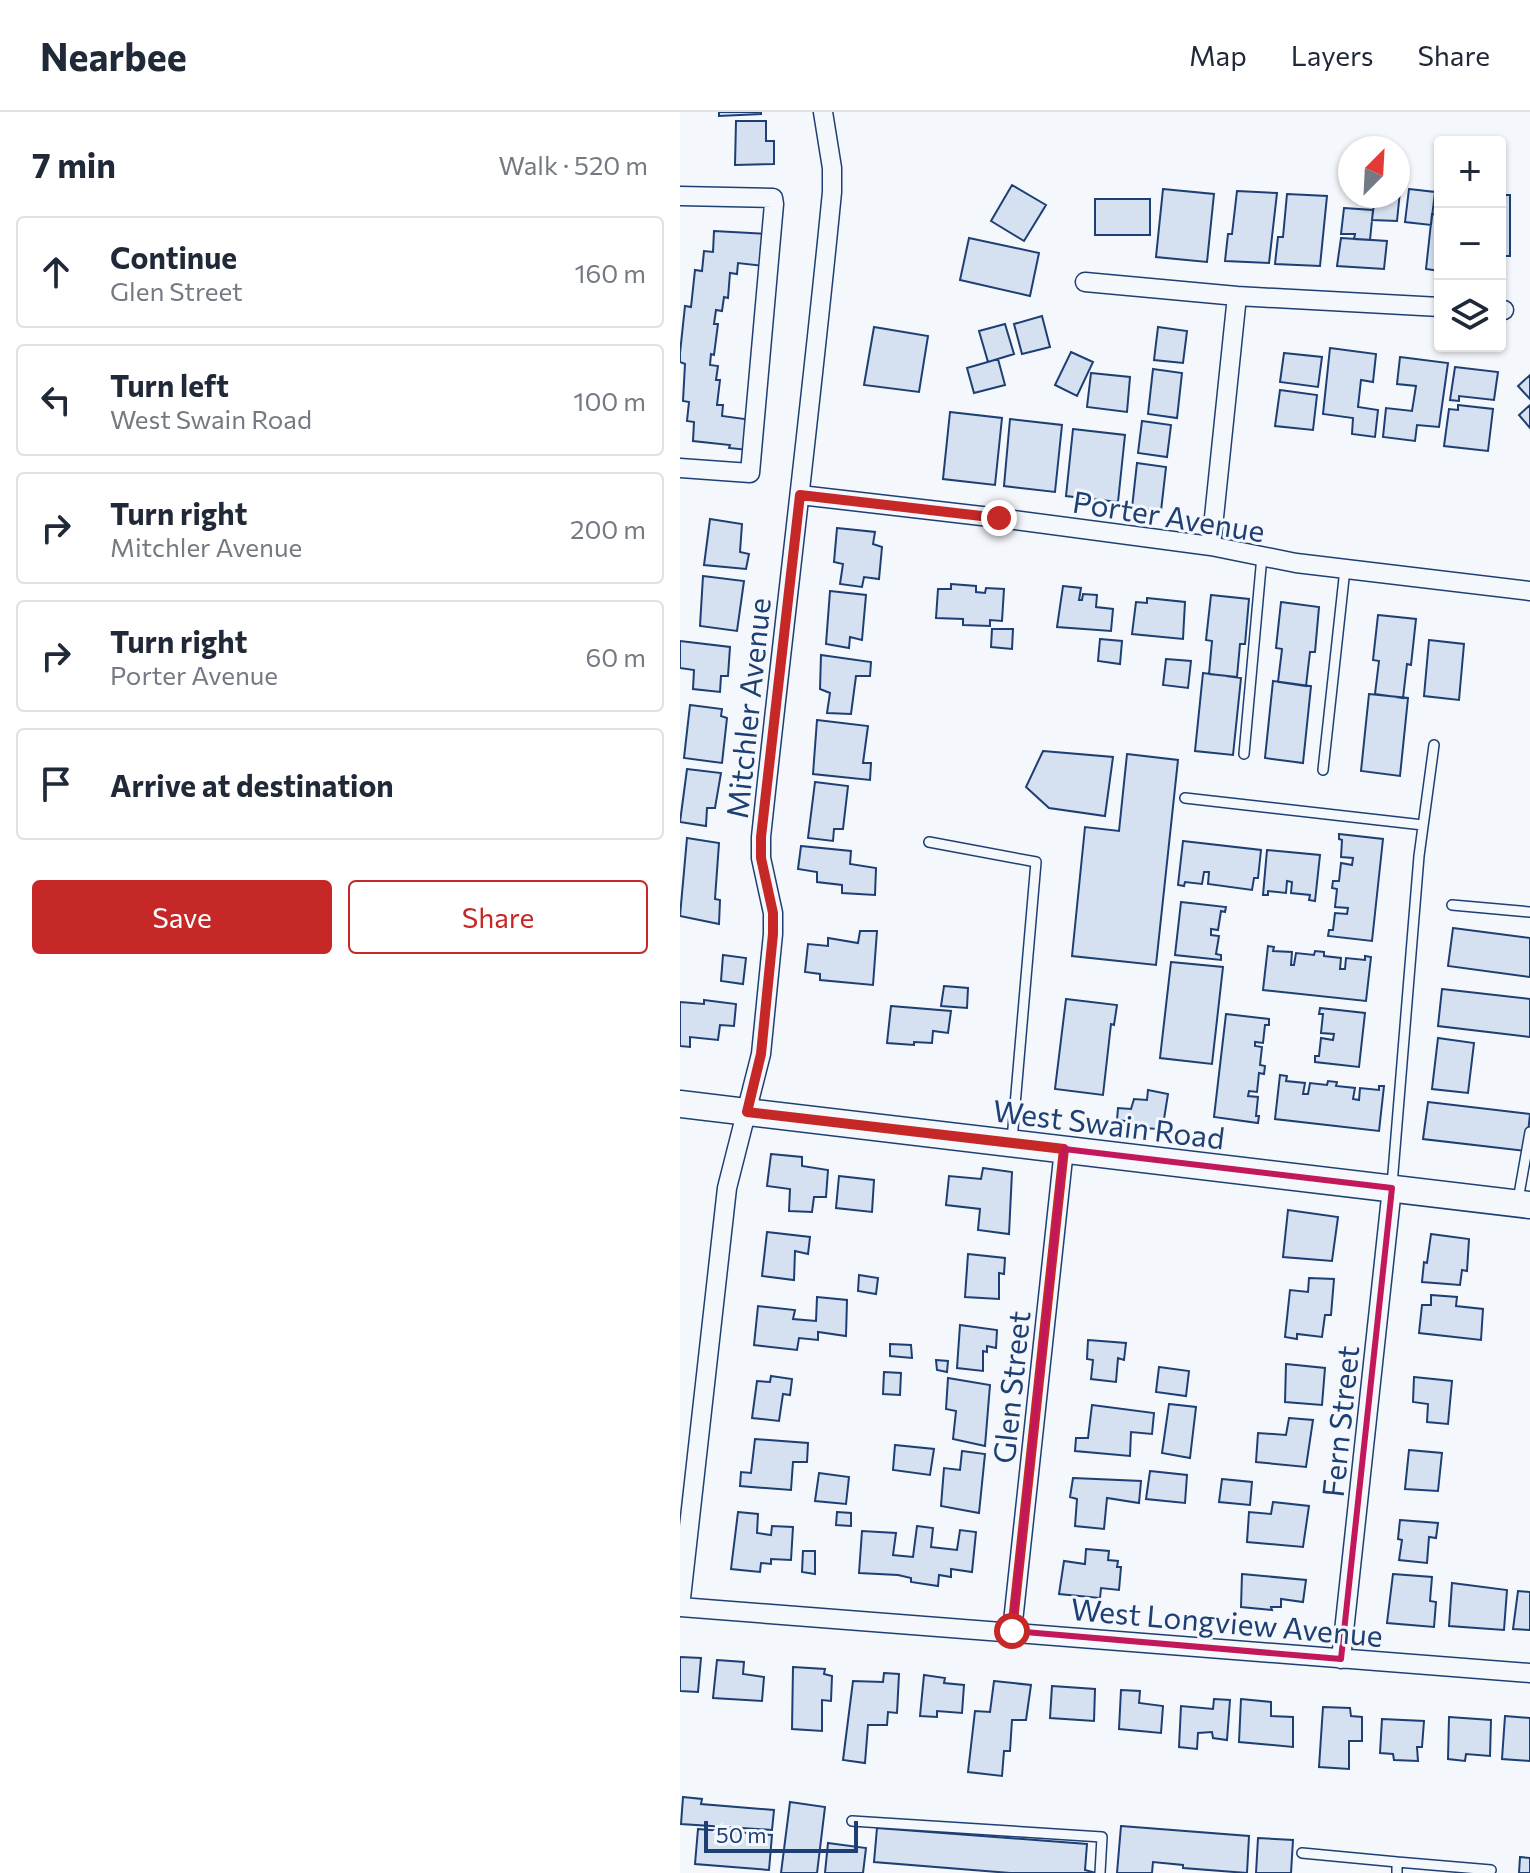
<!DOCTYPE html>
<html lang="en">
<head>
<meta charset="utf-8">
<style>
  body { margin:0; font-family:Commissioner,sans-serif; background:#f6f6f7; color:#1f2937 }
  .controls { position:absolute; right:24px; top:24px; display:grid; overflow:hidden; border-radius:8px; box-shadow:0 2px 6px #0004 }
  .controls button { width:72px; height:72px; display:grid; place-items:center; padding:0; border:0; border-bottom:2px solid #e0e1e3; background:#fff; color:#1f2937; font:40px sans-serif }
  .compass { position:absolute; left:658px; top:24px; width:72px; height:72px; border-radius:50%; background:#fff; box-shadow:0 2px 6px #0004; rotate:24deg }
  .scale { position:absolute; left:24px; bottom:20px; width:154px; box-sizing:border-box; padding-left:8px; border:4px solid #1d3f73; border-top:0; font-size:22px; line-height:28px; white-space:nowrap; color:#1d3f73; -webkit-text-stroke:6px #f4f7fb; paint-order:stroke }
  .stop { position:absolute; width:24px; height:24px; margin:-18px; border:6px solid #c62828; border-radius:50%; background:#fff }
  .stop.end { background:#c62828; border-color:#fff; box-shadow:0 2px 8px #0008 }
  .list { margin:0; padding:0; list-style:none }
  h2 { display:flex; justify-content:space-between; align-items:center; height:104px; margin:0; padding:0 32px; font-size:34px }
  h2 small { font-size:26px; font-weight:400; color:#747a83 }
  .list li { display:grid; grid-template-columns:52px 1fr auto; gap:24px; align-items:center; box-sizing:border-box; height:112px; margin:0 16px 16px; padding:0 16px; border:2px solid #e0e1e3; border-radius:8px }
  .list b { display:block; font-size:30px; white-space:nowrap }
  .list p { margin:0; font-size:26px; white-space:nowrap; color:#747a83 }
  .list em { font-size:26px; font-style:normal; color:#747a83 }
  .actions { display:flex; gap:16px; padding:24px 32px }
  .actions a { flex:1; padding:18px 0; border:2px solid #c62828; border-radius:8px; text-align:center; font-size:28px; color:#c62828 }
  .actions .main { background:#c62828; color:#fff }
  .icon { flex:none; width:44px; height:44px; fill:none; stroke:currentColor; stroke-width:2; stroke-linecap:round; stroke-linejoin:round }
  .map { position:relative; flex:none; width:850px; height:1761px; overflow:hidden }
  header { display:flex; align-items:center; gap:48px; box-sizing:border-box; height:112px; padding:0 40px; background:#fff; border-bottom:2px solid #e0e1e3 }
  header strong { font-size:38px }
  nav { display:flex; gap:44px; margin-inline-start:auto; font-size:28px }
  main { display:flex }
  aside { flex:1; background:#fff }
  .map>svg:first-child { display:block }
  .building { fill:#d5e0f0; stroke:#1d3f73; stroke-width:2 }
  .lines { fill:none; stroke-linecap:round; stroke-linejoin:round }
  .lane-casing { stroke:#1d3f73; stroke-width:12 }
  .street-casing { stroke:#1d3f73; stroke-width:21 }
  .secondary-casing { stroke:#1d3f73; stroke-width:29 }
  .lane { stroke:#f4f7fb; stroke-width:9 }
  .street { stroke:#f4f7fb; stroke-width:18 }
  .secondary { stroke:#f4f7fb; stroke-width:26 }
  .route { stroke:#c62828; stroke-width:10 }
  .marked { fill:none; stroke:#c2185b; stroke-width:6; stroke-linejoin:round }
  .labels { text-anchor:middle; dominant-baseline:central; stroke-width:6; stroke-linejoin:round; paint-order:stroke }
  .street-label { font-size:30px; fill:#1d3f73; stroke:#f4f7fb }
</style>
</head>
<body>
<header>
<strong>Nearbee</strong>
<nav><a>Map</a><a>Layers</a><a>Share</a></nav>
</header>
<main>
<aside>
<h2>7 min<small>Walk · 520 m</small></h2>
<ul class="list">
<li><svg class="icon" aria-label="ahead" viewBox="0 0 24 24"><path d="M12 20V5M6 11l6-6 6 6"/></svg><div><b>Continue</b><p>Glen Street</p></div><em>160 m</em></li>
<li><svg class="icon" aria-label="left" viewBox="0 0 24 24"><path d="M17 20v-9H6M10 6l-5 5 5 5"/></svg><div><b>Turn left</b><p>West Swain Road</p></div><em>100 m</em></li>
<li><svg class="icon" aria-label="right" viewBox="0 0 24 24"><path d="M7 20v-9h11M14 6l5 5-5 5"/></svg><div><b>Turn right</b><p>Mitchler Avenue</p></div><em>200 m</em></li>
<li><svg class="icon" aria-label="right" viewBox="0 0 24 24"><path d="M7 20v-9h11M14 6l5 5-5 5"/></svg><div><b>Turn right</b><p>Porter Avenue</p></div><em>60 m</em></li>
<li><svg class="icon" aria-label="arrive" viewBox="0 0 24 24"><path d="M6 21V4h12l-3 4 3 4H6"/></svg><div><b>Arrive at destination</b></div></li>
</ul>
<div class="actions"><a class="main">Save</a><a>Share</a></div>
</aside>
<div class="map">
<svg width="850" height="1761" viewBox="0 0 850 1761">
  <rect width="100%" height="100%" fill="#f4f7fb"/>
  <path class="building" d="M39 0H81V2L39 4Z
    M56 9H86V29H94V52L55 53Z
    M332 73 366 93 344 129 311 109Z
    M483 77 534 82 527 150 476 145Z
    M729 77 755 80 751 113 725 110Z
    M557 79 597 81 589 151 545 149 548 122H552Z
    M718 79H720L717 109 692 108 695 84H718Z
    M607 82 647 84 640 154 595 152 598 125H603Z
    M820 83H830V144H820Z
    M415 87H470V123H415Z
    M664 96 693 98 690 128 674 127 675 122H661Z
    M752 102 760 103V159L746 157Z
    M34 119 89 122 85 154 58 151 57 162 50 161 48 186 44 185 42 199 36 198 34 212H38L34 243 31 242 30 253 38 254 36 268H40L37 293H43L42 304 72 308 68 338 49 336 50 333 13 329 14 310 7 309 9 290 3 289 5 252 0 250V241L5 194 11 195 15 158 22 159 24 139 33 140Z
    M289 126 359 141 350 184 280 168Z
    M661 126 707 129 704 157 657 154Z
    M362 204 370 235 342 242 334 212Z
    M325 212 334 242 308 250 299 219Z
    M194 215 248 224 239 280 184 273Z
    M478 215 507 219 503 251 474 248Z
    M650 236 696 242 693 270 681 268 678 295 698 298 695 325 672 322 673 306 643 302Z
    M391 240 413 250 397 284 375 273Z
    M604 241 642 245 638 275 600 270Z
    M720 245 768 251 759 315 737 313 735 329 703 325 706 296 732 299 736 274 717 272Z
    M318 247 325 273 294 281 287 256Z
    M775 255 818 260 814 288 779 284V289L770 288Z
    M473 257 502 261 497 306 468 302Z
    M411 261 450 265 447 300 407 295Z
    M850 263V287L838 274Z
    M600 278 637 283 633 318 595 314Z
    M778 293 813 297 808 339 764 334 769 297 778 298Z
    M850 293V316L839 303Z
    M270 300 322 306 315 373 263 367Z
    M330 307 382 313 375 380 324 374Z
    M462 309 491 313 487 345 458 341Z
    M393 317 445 323 438 390 386 384Z
    M457 351 486 355 481 399 452 396Z
    M30 407 62 412 60 440 69 442 66 457 24 453Z
    M157 416 195 420 193 432 202 435 199 467 184 465 182 475 160 472 163 452 154 450Z
    M23 464 64 469 57 519 20 514Z
    M271 472 296 474V480L305 481 306 476 324 477 322 509 310 508V514L283 513V507L256 506 258 477H271Z
    M383 474 401 476 399 488H402L403 482 417 483 416 495 433 497 431 519 377 515Z
    M150 479 186 483 182 528 170 525 169 536 146 532Z
    M531 483 569 487 565 532H560L557 565 529 562 532 529 526 528Z
    M467 486 505 490 503 527 452 522 456 490 467 491Z
    M601 490 639 495 635 540H630L626 574 598 570 602 537 596 536Z
    M698 503 736 507 731 553 727 552 723 586 695 582 699 549 693 548Z
    M312 517H333L332 537 311 535Z
    M420 527 442 529 440 552 418 549Z
    M749 528 784 532 779 588 744 584Z
    M0 529 50 535 48 564H41L40 580 13 577 14 558 0 556Z
    M141 543 191 550 190 564H176L171 602 147 601 150 581 140 577Z
    M486 547 511 549 508 576 483 573Z
    M523 561 561 566 553 643 515 639Z
    M593 569 631 574 623 651 585 646Z
    M689 582 728 586 720 664 681 659Z
    M10 593 42 597 41 604 47 606 42 651 4 646Z
    M137 608 188 614 183 651H191L190 668 133 662Z
    M363 639 433 645 425 704 369 696 346 675Z
    M447 642 498 648 476 853 392 844 405 715 439 719Z
    M7 657 41 661 35 696H27L26 714 0 710Z
    M135 670 168 674 163 717H154L153 729 128 726Z
    M659 722 703 727 692 829 648 824 649 818H653L655 801 667 802 668 796 655 795 657 777 652 776 653 769H659L661 751 672 753 673 746 661 745 662 728 659 727Z
    M7 726 39 731 35 787 40 788 39 812 0 804Z
    M503 729 581 738 578 766H574L572 778 528 772 529 760H524L522 772 505 770 504 774 498 773Z
    M121 734 171 739 170 752 196 756 195 783 162 781V773L137 770V760L118 757Z
    M587 738 640 743 635 789 629 788 630 783 611 781 612 770 607 769 606 781 588 779V783H583Z
    M501 790 546 795 545 800 541 799 538 818 531 817V823L539 824 536 842 541 843V848L495 843Z
    M773 816 850 826V865L768 854Z
    M180 819H197L193 873 140 868V862L125 860 128 832 148 834V826L178 831Z
    M588 834 594 835 593 839 612 840 611 853H614L616 841 634 843 635 839 644 840V844L661 846 660 857H665L666 846 685 848V844L691 845 686 889 583 878Z
    M43 843 66 846 63 872 41 869Z
    M491 850 543 855 532 952 480 946Z
    M264 874 288 876 287 896 261 894Z
    M762 877 850 887V925L758 914Z
    M386 887 437 893 434 913 431 912 423 983 375 977Z
    M24 888 56 892 54 914 40 913 38 928 10 925V935L0 934V890L24 892Z
    M211 894 271 899 268 921 253 919 252 931 234 930V933L207 931Z
    M640 896 685 901 679 955 635 950V944H639L641 926 653 928 654 922 641 921 643 902H639Z
    M546 902 589 907V913H585L583 931 575 930V934L582 935 580 953 585 954 584 962 579 961 577 980 569 979 568 984 578 985 576 1004H579L578 1011 534 1005Z
    M758 926 794 931 788 981 752 977Z
    M600 963 607 964 606 969 625 971 623 982H628L630 971 647 973 648 969 657 970 656 974 675 976 673 987 679 988 680 976 699 978V974H704L699 1019 595 1007Z
    M468 978 488 982 484 1007 478 1009 477 1017 452 1015V1010L437 1008 438 996 451 997 454 987 467 988Z
    M748 990 850 1002 846 1039 743 1027Z
    M91 1042 122 1045V1054L148 1058 146 1085H134L132 1100 109 1099 110 1077 87 1074Z
    M303 1056 332 1060 329 1122 298 1118 300 1097 266 1093 269 1064 301 1067Z
    M159 1064 194 1068 192 1100 156 1096Z
    M608 1098 658 1105 652 1149 603 1145Z
    M87 1120 130 1125 128 1142 115 1139 114 1168 82 1164Z
    M751 1122 789 1127 787 1159 782 1158 780 1173 742 1170 744 1150 747 1151Z
    M288 1142 325 1146 324 1162 319 1161V1187L285 1185Z
    M179 1163 198 1166 196 1182 178 1179Z
    M629 1166 654 1167 651 1203H645L642 1225 617 1222V1227L605 1225 610 1178 628 1180Z
    M751 1183 777 1185 776 1194 803 1197 801 1228 739 1221 742 1193H751Z
    M137 1185 167 1188 166 1224 138 1220V1228L119 1226 117 1238 74 1233 78 1194 115 1198 113 1207 136 1209Z
    M280 1213 317 1218 316 1236 307 1234V1240L303 1239V1259L277 1256Z
    M408 1228 446 1231 444 1248 438 1246 436 1270 411 1267 413 1248 407 1247Z
    M210 1232 231 1233 232 1246 210 1244Z
    M256 1248 268 1249 267 1260 257 1258Z
    M606 1252 645 1256 642 1293 605 1290Z
    M479 1255 509 1259 506 1284 476 1280Z
    M204 1260 221 1261 220 1283 203 1282Z
    M91 1264 112 1267 110 1283 103 1282 99 1309 72 1306 77 1269 90 1270Z
    M734 1265 772 1269 768 1312 747 1310 748 1292 733 1290Z
    M268 1266 310 1273 305 1334 273 1327 276 1299 266 1297Z
    M489 1292 516 1295 510 1346 482 1341Z
    M412 1293 474 1301 472 1322 451 1320 450 1344 395 1339 396 1326H408Z
    M609 1306 633 1308 626 1355 576 1350 578 1321 606 1323Z
    M75 1327 128 1331 127 1350H113L111 1378 60 1374 61 1360 71 1361Z
    M215 1333 254 1337 250 1363 213 1358Z
    M729 1338 762 1341 758 1379 725 1377Z
    M282 1339 305 1342 299 1401 261 1394 264 1356 280 1358Z
    M470 1359 507 1363 505 1391 466 1387Z
    M139 1361 169 1365 166 1392 135 1389Z
    M393 1366 461 1369 459 1391 427 1386 424 1417 395 1414 397 1387 390 1385Z
    M542 1367 572 1370 570 1393 539 1390Z
    M593 1390 629 1394 623 1435 567 1430 569 1400 591 1402Z
    M58 1400 78 1402 77 1421 91 1423 92 1414 113 1415 111 1448 91 1447V1452L81 1451 80 1460 51 1457Z
    M157 1400 171 1401V1414L156 1413Z
    M720 1408 758 1411 756 1426 749 1425 747 1451 719 1448 722 1428 718 1427Z
    M237 1414 253 1416 251 1435 277 1438 280 1418 296 1420 292 1460 271 1457V1465L259 1463 258 1474 231 1470V1466L218 1463 179 1461 182 1419 216 1421 213 1443 233 1445Z
    M406 1437 429 1439 428 1448 438 1449 437 1455H441L439 1478 421 1476 420 1486 379 1482 384 1449 405 1452Z
    M123 1439H135V1462L122 1460Z
    M562 1462 626 1468 623 1490 601 1487V1495H591L592 1498 561 1495Z
    M713 1462 752 1465 750 1489 756 1490 754 1515 707 1511Z
    M772 1471 827 1478 824 1518 769 1514Z
    M838 1479 850 1480V1518L833 1517Z
    M0 1545 21 1546 18 1580 0 1579Z
    M37 1548 64 1550 63 1562 84 1565 82 1589 33 1586Z
    M113 1555 145 1557 144 1562 152 1564 151 1589 142 1588V1619L112 1617Z
    M204 1561 219 1562 217 1601 208 1600 207 1613H188L185 1651 163 1648 173 1569 203 1570Z
    M244 1563 265 1566 264 1571 284 1573 282 1601 257 1599V1605L240 1604Z
    M314 1569 351 1573 346 1608H332L330 1639H324L322 1664 288 1660 295 1599 310 1600Z
    M372 1574 415 1577 414 1609 370 1606Z
    M441 1578 460 1579 459 1591 483 1594 481 1621 439 1617Z
    M534 1587 550 1588 547 1628 533 1626 532 1620 518 1621 517 1637 499 1635 501 1594 533 1597Z
    M561 1587 591 1590V1604L613 1605V1635L559 1630Z
    M643 1595 670 1596 671 1604 682 1605V1629H669V1657L639 1655Z
    M825 1604 850 1606V1649L822 1647Z
    M769 1605 811 1608 810 1644 786 1642 785 1649 768 1647Z
    M702 1607 744 1609 742 1635H737L738 1649 714 1648 713 1642 700 1641Z
    M3 1685 22 1687 21 1692 94 1698 92 1718 1 1712Z
    M110 1690 145 1695 137 1761H101Z
    M441 1714 569 1724 567 1761 503 1756V1753L473 1750 472 1761H437Z
    M197 1716 407 1732 405 1758 416 1761H330L194 1750Z
    M18 1717 92 1723 89 1758 15 1752Z
    M578 1726 613 1728 611 1761H576Z
    M148 1731 186 1736 183 1761H145Z
    M840 1745 850 1746V1761H839Z"/>
  <g class="lines">
    <g class="lane-casing">
      <path id="lane" d="M564 642 582 444
        M643 658 665 457
        M505 686 743 713
        M249 730 356 750 332 1028
        M772 793 850 800
        M712 1073 739 744 754 633
        M838 1088 850 1020
        M172 1709 422 1725 420 1761
        M622 1741 717 1750V1761
        M717 1750 811 1758"/>
    </g>
    <g class="street-casing">
      <path id="street" d="M0 84 93 86 94 92 70 361 0 356
        M405 170 557 184
        M820 198H824
        M120 383 319 406 531 434 616 451 850 479
        M531 434 557 184 760 195
        M0 1495 47 1076 81 942 93 822V801L81 746V725C104 510 131 295 152 80V56L143 0
        M0 1495 850 1561
        M332 1519 384 1037
        M661 1547 712 1076"/>
    </g>
    <g class="secondary-casing">
      <path id="secondary" d="M0 992 850 1093"/>
    </g>
    <use href="#lane" class="lane"/>
    <use href="#street" class="street"/>
    <use href="#secondary" class="secondary"/>
  </g>
  <g class="lines">
    <path class="route" d="M319 406 120 383 81 725V746L93 801V822L81 942 67 1000 384 1037 332 1519"/>
  </g>
  <path class="marked" d="M384 1037 712 1076 661 1547 332 1519Z"/>
  <g class="labels">
    <g class="street-label">
      <text transform="translate(489 403) rotate(9)">Porter Avenue</text>
      <text transform="translate(67 596) rotate(-84)">Mitchler Avenue</text>
      <text transform="translate(429 1011) rotate(7)">West Swain Road</text>
      <text transform="translate(330 1275) rotate(-84)">Glen Street</text>
      <text transform="translate(659 1309) rotate(-84)">Fern Street</text>
      <text transform="translate(547 1509) rotate(5)">West Longview Avenue</text>
    </g>
  </g>
</svg>
<div class="controls">
<button>+</button>
<button>−</button>
<button><svg class="icon" aria-label="layers" viewBox="0 0 24 24"><path d="M12 4l9 5-9 5-9-5zM3 14l9 5 9-5"/></svg></button>
</div>
<svg class="compass" viewBox="-18 -18 36 36"><path d="M0-13l5 13h-10z" fill="#e53935"/><path d="M0 13l5-13h-10z" fill="#747a83"/></svg>
<div class="scale">50 m</div>
<div class="stop" style="left:332px;top:1519px"></div>
<div class="stop end" style="left:319px;top:406px"></div>
</div>
</main>
</body>
</html>
